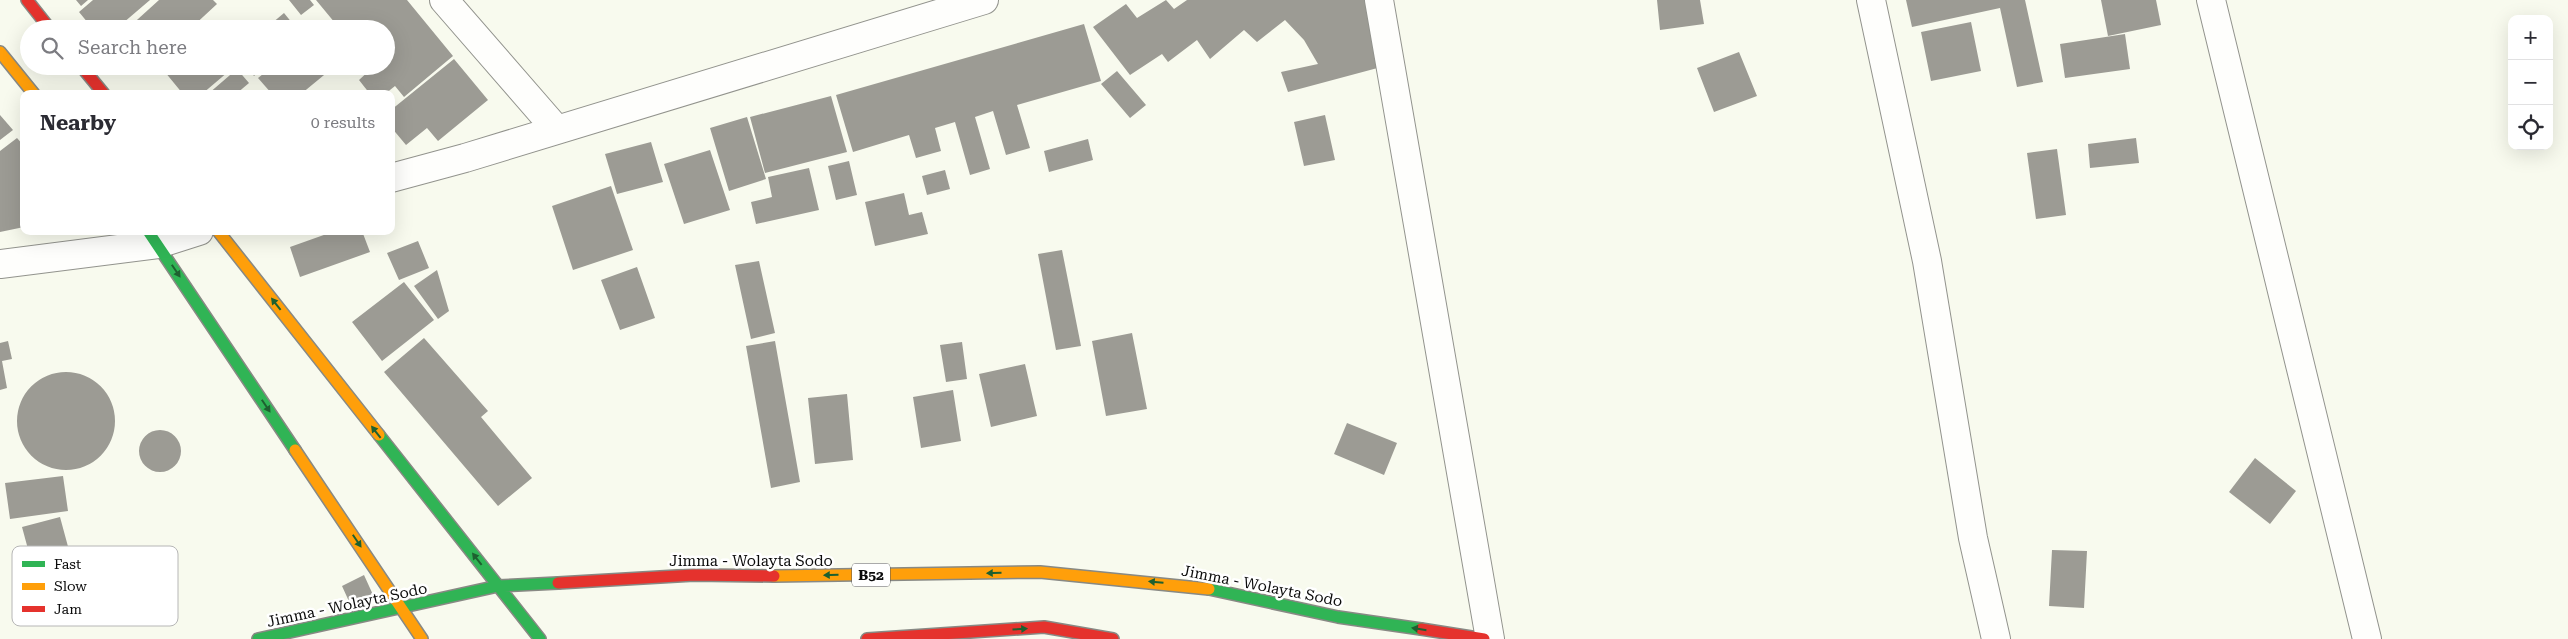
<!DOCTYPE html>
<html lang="en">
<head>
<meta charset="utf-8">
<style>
  body { margin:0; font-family:"Roboto Serif",serif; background:#f7f7f7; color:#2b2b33 }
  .controls { position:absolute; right:15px; top:15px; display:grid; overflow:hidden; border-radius:10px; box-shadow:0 5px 20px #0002 }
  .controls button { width:45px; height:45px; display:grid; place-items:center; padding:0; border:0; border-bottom:1px solid #e1e1e2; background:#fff; color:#2b2b33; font:25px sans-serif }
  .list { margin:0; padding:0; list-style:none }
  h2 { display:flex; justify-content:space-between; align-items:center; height:65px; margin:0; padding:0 20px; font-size:21px }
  h2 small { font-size:16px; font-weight:400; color:#7c7c81 }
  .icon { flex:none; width:28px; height:28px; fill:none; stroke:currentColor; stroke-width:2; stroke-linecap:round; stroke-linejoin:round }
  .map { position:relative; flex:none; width:2568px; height:639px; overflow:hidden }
  .search { position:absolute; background:#fff; box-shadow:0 5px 20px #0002; left:20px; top:20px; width:375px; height:55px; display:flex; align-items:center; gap:12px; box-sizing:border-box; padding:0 18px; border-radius:28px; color:#7c7c81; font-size:19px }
  .panel { position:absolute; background:#fff; box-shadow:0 5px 20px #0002; left:20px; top:90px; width:375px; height:145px; border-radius:10px }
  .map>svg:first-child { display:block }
  .building { fill:#9c9b94 }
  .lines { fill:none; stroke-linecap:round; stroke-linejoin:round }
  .street-casing { stroke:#92938d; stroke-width:30 }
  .fast-casing { stroke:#888984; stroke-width:14 }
  .slow-casing { stroke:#888984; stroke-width:14 }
  .jam-casing { stroke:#888984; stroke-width:14 }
  .street { stroke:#fefefc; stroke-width:28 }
  .fast { stroke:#30b455; stroke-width:11 }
  .slow { stroke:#ff9f0a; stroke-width:11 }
  .jam { stroke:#e5322d; stroke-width:11 }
  .oneway { fill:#1e6030 }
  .labels { text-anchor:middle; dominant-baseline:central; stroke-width:5; stroke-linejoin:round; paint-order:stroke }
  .shield { fill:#fff; stroke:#545454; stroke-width:1 }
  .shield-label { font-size:14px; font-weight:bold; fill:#0b0b0b }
  .street-label { font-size:15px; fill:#0b0b0b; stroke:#fff }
  .key { fill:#fff; stroke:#b6b6b6; stroke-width:1 }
  .key-label { font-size:14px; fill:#0b0b0b }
</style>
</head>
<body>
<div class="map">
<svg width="2568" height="639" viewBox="0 0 2568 639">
  <rect width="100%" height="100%" fill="#f8faee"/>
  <path class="building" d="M76 0H88L81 6Z
    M93 0H150L116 29H93L79 12Z
    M159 0H213L217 4 190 29H127Z
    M289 0H310L314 5 301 15Z
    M316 0H407L453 56 404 97 395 86 385 94H370L359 80 372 68 371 66H386V29H340Z
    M1166 0 1174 9 1187 0H1372L1385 66 1288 92 1281 72 1318 64 1304 40 1285 20 1257 42 1244 30 1210 59 1197 40 1168 62 1162 54 1130 75 1093 27 1126 4 1137 18Z
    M1657 0H1700L1704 24 1660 30Z
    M1906 0H2025L2043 82 2017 87 2000 8 1912 27Z
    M2101 0H2156L2161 25 2108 36Z
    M284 13 297 29H265Z
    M1971 22 1981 71 1931 81 1921 32Z
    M1084 24 1101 81 1017 105 1030 148 1006 155 993 111 975 117 990 169 970 175 955 122 935 128 941 151 916 158 909 135 853 152 836 95Z
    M2125 34 2130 69 2065 78 2060 44Z
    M1739 52 1757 96 1714 112 1697 68Z
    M454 59 488 100 438 141 427 128 406 145 391 127V110Z
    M160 66H235L202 94H183Z
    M246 66H266L254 76Z
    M273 66H335L301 94H272L258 78Z
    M237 69 249 83 236 94H208Z
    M1117 71 1146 105 1130 118 1101 84Z
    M831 96 847 152 765 173 750 117Z
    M0 115 13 130 0 140Z
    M1325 115 1335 160 1304 166 1294 122Z
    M747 117 766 179 729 191 710 128Z
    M17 138 24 146V227L0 232V151Z
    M2136 138 2139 163 2090 168 2088 144Z
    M1088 139 1093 160 1049 172 1044 151Z
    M651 142 663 182 617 194 605 154Z
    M2057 149 2066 215 2036 219 2027 153Z
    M710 150 730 210 684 224 664 164Z
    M849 161 857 195 836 200 828 166Z
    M809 168 819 210 756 224 751 202 772 197 768 177Z
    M945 170 950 189 927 195 922 176Z
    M611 186 633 250 573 270 552 206Z
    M904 193 909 215 922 212 928 234 875 246 865 202Z
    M335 231H362L370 252 300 277 290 247Z
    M418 241 429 268 399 280 387 253Z
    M1062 250 1081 346 1056 350 1038 254Z
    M759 261 775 333 751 339 735 265Z
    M637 267 655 318 620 330 601 280Z
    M437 270 449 311 438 319 414 286Z
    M404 282 434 320 382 361 352 322Z
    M1132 333 1147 409 1106 416 1092 341Z
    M424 338 488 411 481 417 532 478 498 506 384 372Z
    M8 341 12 359 2 361 7 388 0 390V343Z
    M775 341 800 482 771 488 746 346Z
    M962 342 967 379 946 382 940 345Z
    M1025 364 1037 416 991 427 979 374Z
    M17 421a49 49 0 1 1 98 0a49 49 0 1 1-98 0Z
    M953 390 961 441 921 448 913 397Z
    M847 394 853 460 815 464 808 398Z
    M1347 423 1397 443 1384 475 1334 454Z
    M139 451a21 21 0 1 1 42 0a21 21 0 1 1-42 0Z
    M2255 458 2296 491 2270 524 2229 492Z
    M63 476 68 511 10 519 5 483Z
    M60 517 73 565 35 575 22 527Z
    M2052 550 2087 551 2084 608 2049 606Z
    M364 575 374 597 352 608 342 586Z"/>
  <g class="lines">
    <g class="street-casing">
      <path id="street" d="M444 0 557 130
        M1379 0 1490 639
        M1871 0 1927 261 1973 538 1996 639
        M2211 0 2367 639
        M391 178 465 158 984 0
        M0 264 158 244 199 231"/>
    </g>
    <g class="fast-casing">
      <path id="fast" d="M148 231 295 450
        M379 435 540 639
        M1209 589 1338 617 1421 629
        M258 639 498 586 558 583"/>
    </g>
    <g class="slow-casing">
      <path id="slow" d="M0 52 34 94
        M218 231 379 435
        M295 450 422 639
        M774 576 1040 572 1209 589"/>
    </g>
    <g class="jam-casing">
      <path id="jam" d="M27 0 50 29
        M81 66 104 94
        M558 583 694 575 774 576
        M1421 629 1484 639
        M867 639 1044 627 1113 639"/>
    </g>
    <use href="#street" class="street"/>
    <use href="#fast" class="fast"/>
    <use href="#slow" class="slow"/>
    <use href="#jam" class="jam"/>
  </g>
  <defs><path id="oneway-solid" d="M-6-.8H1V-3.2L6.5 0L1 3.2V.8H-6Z" transform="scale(1.25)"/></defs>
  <g class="oneway">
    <use href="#oneway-solid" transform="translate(176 271) rotate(56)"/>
    <use href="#oneway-solid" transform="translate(276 304) rotate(-128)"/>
    <use href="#oneway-solid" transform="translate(266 406) rotate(56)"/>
    <use href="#oneway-solid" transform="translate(376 432) rotate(-128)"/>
    <use href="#oneway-solid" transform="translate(357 541) rotate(56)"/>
    <use href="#oneway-solid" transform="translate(477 559) rotate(-128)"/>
    <use href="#oneway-solid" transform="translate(994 573) rotate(179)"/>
    <use href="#oneway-solid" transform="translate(831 575) rotate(179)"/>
    <use href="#oneway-solid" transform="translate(1156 582) rotate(-175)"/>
    <use href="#oneway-solid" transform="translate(1020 629) rotate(-4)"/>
    <use href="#oneway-solid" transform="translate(1419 629) rotate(-171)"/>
  </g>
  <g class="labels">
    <rect class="shield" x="852" y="563.5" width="38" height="23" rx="4"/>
    <g class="shield-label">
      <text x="871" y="575">B52</text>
    </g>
    <g class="street-label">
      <text x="751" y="561">Jimma - Wolayta Sodo</text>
      <text transform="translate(1262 586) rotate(11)">Jimma - Wolayta Sodo</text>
      <text transform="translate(347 605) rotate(-12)">Jimma - Wolayta Sodo</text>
    </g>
  </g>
  <rect x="12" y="546" width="166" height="80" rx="8" class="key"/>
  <rect x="22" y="561" width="23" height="6" fill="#30b455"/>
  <rect x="22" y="583" width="23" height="7" fill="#ff9f0a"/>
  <rect x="22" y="606" width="23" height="6" fill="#e5322d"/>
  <g class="key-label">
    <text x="54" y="569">Fast</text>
    <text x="54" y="591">Slow</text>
    <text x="54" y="614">Jam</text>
  </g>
</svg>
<div class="controls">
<button>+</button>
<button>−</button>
<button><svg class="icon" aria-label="locate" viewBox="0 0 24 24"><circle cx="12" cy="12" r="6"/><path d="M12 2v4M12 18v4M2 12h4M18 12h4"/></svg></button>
</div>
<div class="search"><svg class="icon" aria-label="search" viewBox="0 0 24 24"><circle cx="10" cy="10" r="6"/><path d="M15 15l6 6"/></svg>Search here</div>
<section class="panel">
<h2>Nearby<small>0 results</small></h2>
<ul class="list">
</ul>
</section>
</div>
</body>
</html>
